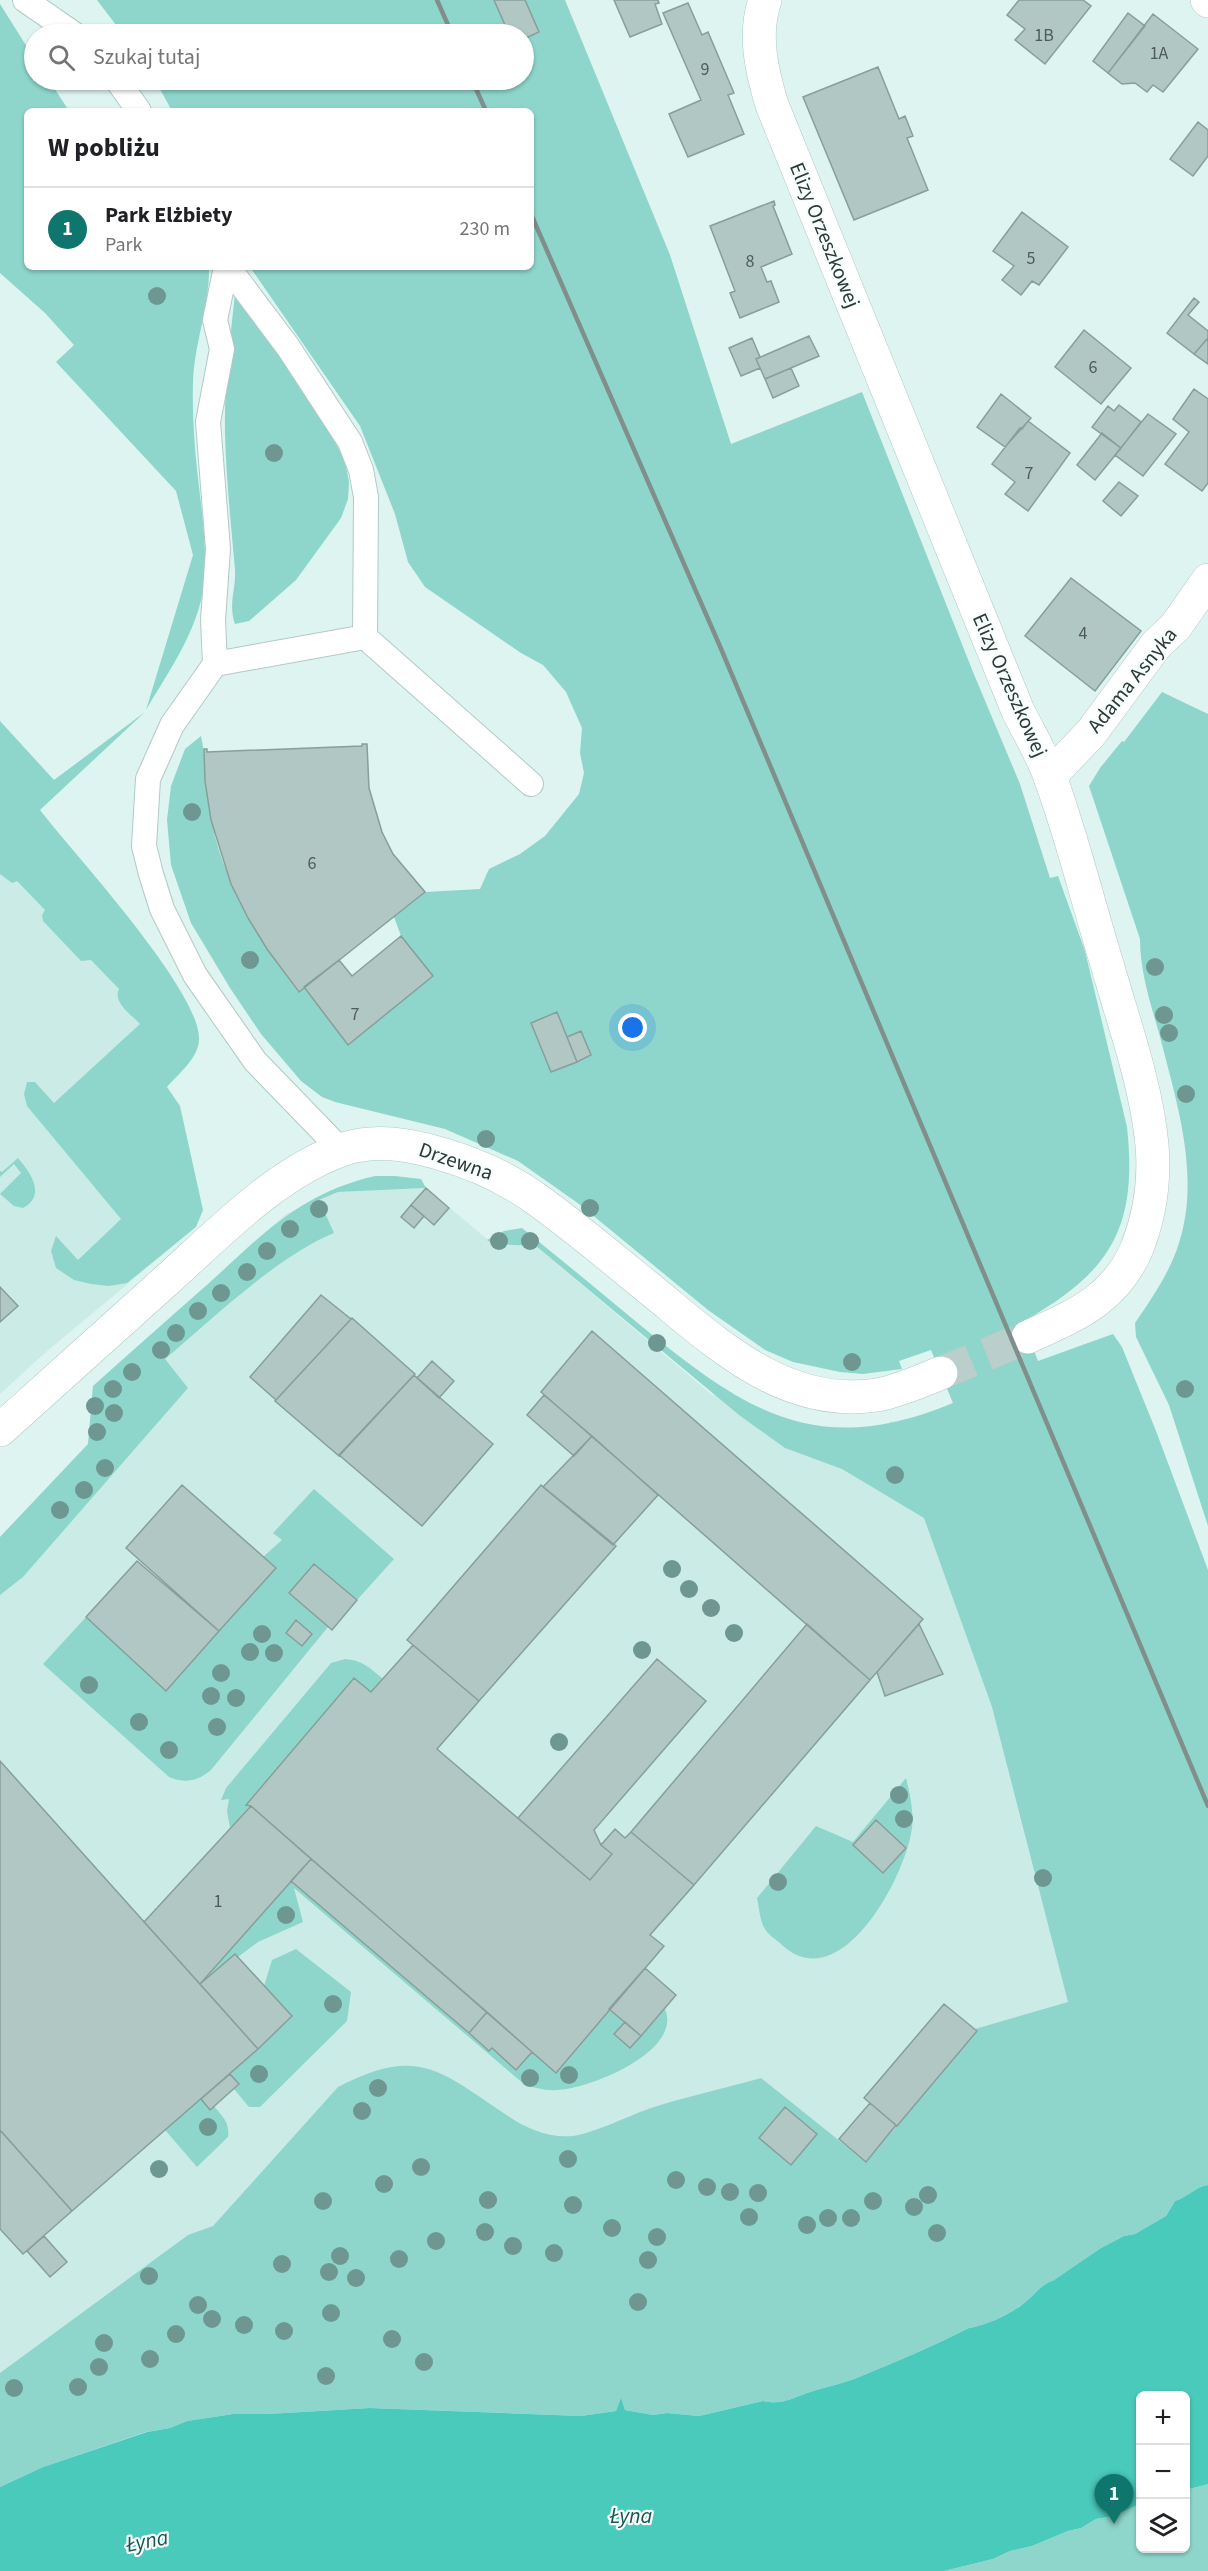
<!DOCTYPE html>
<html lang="pl">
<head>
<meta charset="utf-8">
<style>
  body { margin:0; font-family:"Source Sans 3",sans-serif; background:#f2f2f2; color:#202124 }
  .controls { position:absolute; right:18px; bottom:18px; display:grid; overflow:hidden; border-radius:9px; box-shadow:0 2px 4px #0004 }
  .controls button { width:54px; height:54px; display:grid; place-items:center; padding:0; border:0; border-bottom:2px solid #e0e0e0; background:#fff; color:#202124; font:30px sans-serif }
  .you { position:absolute; left:633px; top:1028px; width:21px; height:21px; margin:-15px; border:4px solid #fff; border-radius:50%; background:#1a73e8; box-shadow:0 0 0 9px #1a73e833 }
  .badge { display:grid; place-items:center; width:39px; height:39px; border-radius:50%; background:#0f766e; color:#fff; font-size:20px; font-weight:700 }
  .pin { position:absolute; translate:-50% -50px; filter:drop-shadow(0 2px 3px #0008) }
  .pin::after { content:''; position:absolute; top:32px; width:21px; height:18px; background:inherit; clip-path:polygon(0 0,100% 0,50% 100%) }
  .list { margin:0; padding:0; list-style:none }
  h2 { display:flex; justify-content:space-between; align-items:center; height:78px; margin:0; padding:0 24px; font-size:26px }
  h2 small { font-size:20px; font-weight:400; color:#757577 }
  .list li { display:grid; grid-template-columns:39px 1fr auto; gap:18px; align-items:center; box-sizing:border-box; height:84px; padding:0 24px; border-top:2px solid #e0e0e0 }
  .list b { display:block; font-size:22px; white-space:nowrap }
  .list p { margin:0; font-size:20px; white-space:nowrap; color:#757577 }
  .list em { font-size:20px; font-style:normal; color:#757577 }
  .icon { flex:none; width:33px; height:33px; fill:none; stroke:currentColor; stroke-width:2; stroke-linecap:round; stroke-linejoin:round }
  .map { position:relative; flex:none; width:1208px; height:2571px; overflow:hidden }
  .search { position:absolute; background:#fff; box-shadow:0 2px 4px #0004; left:24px; top:24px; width:510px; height:66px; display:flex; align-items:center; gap:15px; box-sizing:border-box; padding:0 21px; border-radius:33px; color:#757577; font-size:22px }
  .panel { position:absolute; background:#fff; box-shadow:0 2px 4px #0004; left:24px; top:108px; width:510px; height:162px; border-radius:9px }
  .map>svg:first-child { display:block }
  .built { fill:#cbece6 }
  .green { fill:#8ed6cb }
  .water { fill:#49cabb }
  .building { fill:#b0c7c3; stroke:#889e9a; stroke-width:1.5 }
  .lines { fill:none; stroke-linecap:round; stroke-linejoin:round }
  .minor-tunnel { stroke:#bacecb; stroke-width:33; stroke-dasharray:33 16; stroke-linecap:butt }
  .service-casing { stroke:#b2c9c5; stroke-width:26 }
  .minor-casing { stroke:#b2c9c5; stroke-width:34 }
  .service { stroke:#fff; stroke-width:24 }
  .minor { stroke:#fff; stroke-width:33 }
  .rail { stroke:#808f8c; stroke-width:4.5 }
  .tree { fill:#6e9792 }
  .labels { text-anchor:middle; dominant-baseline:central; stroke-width:4.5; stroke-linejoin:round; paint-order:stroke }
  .number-label { font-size:18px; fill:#4f5c59 }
  .street-label { font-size:21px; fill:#2f3836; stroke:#f5fefc }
  .water-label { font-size:22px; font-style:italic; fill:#1d534d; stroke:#f5fefc }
</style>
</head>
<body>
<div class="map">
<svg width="1208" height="2571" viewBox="0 0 1208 2571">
  <rect width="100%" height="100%" fill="#ddf4f0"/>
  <path class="built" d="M97 0H558L1019 1314 1038 1361 1208 2185 881 2192 0 2390V1537L88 1444 93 1386 286 1214 338 1192 426 1188 493 1244 536 1246 711 1394 903 1463 889 1422 924 1416 953 1403 931 1349 531 267V111L524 80V34H123Z
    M0 741 16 808 193 1025 71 1135 172 1247 46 1352 0 1394Z"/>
  <path class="green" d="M97 0H565L670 255 731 444 862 392 973 672 1020 784 1050 878 1058 876 1085 951 1127 1127C1138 1229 1110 1273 1022 1322L1038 1361 1113 1334 1122 1347 1156 1431 1208 1570V2185C1195 2187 1188 2197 1175 2201L1166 2216 1135 2234 1124 2236 1101 2248 1053 2282C1040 2285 1034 2296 1023 2304 1009 2314 986 2326 969 2328 933 2346 896 2362 859 2377 843 2384 824 2387 807 2393 790 2399 782 2405 763 2401L699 2416 667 2413 653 2415 625 2410 621 2399 616 2411 581 2416 370 2408 268 2414H233L187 2421 170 2428 146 2432 43 2467 0 2487V2373L188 2235 213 2226 338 2087C419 2045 440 2071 508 2116 527 2129 549 2138 572 2136 593 2134 632 2114 654 2107 689 2096 725 2088 761 2078L866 2162 977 2031 975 2029 1068 2002 992 1707 924 1518 842 1469 785 1448 739 1415 536 1246 493 1244 487 1240 504 1231 522 1228C563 1261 604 1295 645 1329 748 1413 819 1459 953 1403L931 1350 899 1361 902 1369 863 1374 840 1372 793 1362 765 1350 708 1310 579 1204 518 1161 445 1129 335 1102 322 1097 301 1081 261 1034 230 988 191 923 171 865 167 820 171 786 185 749 201 736C207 763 206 792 211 819 224 885 259 939 298 992L304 987 348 1045 433 976 401 936 394 917 425 892 480 889 489 869 520 854 545 836 579 794 584 773 580 753 582 728 566 692 543 665 521 653 425 587 408 562 395 514 360 426 250 267H531V111H172L155 80H524V34H123Z
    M0 4 34 58V80H49L69 111H27V267H209V270C209 309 194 344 193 383 192 418 195 453 199 487 203 520 209 565 202 596 193 638 167 674 146 710L193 555 176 491 56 362 74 345 45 313 0 273Z
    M235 294 279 353 321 415 345 461 349 482 348 499 341 518 296 580 249 621 235 624C228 604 236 590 235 570 231 524 226 478 225 432 224 386 230 340 235 294Z
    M1162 692 1208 714V1526L1169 1405 1136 1337 1135 1323C1152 1298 1170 1272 1179 1243 1201 1175 1176 1100 1159 1033 1150 1002 1140 971 1140 939L1089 786 1100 768 1122 741 1124 742Z
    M145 712 40 810C74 854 200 990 199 1039 199 1058 178 1074 167 1087L180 1106 203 1210 196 1227 127 1283 109 1286 91 1284 74 1280 56 1268 51 1251 56 1236 78 1260 121 1219 27 1106 24 1094 27 1082H35L54 1103 140 1024C132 1015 112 1002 119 989L91 960 81 961 43 921 42 915 45 910 17 881 12 883 0 874V721L54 780Z
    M18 1158C30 1172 47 1195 23 1208L14 1206 0 1194 21 1173 14 1164 0 1177V1171L2 1172Z
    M375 1176H395L421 1179 426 1188 338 1192 319 1200 334 1233C276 1257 214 1318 165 1359L188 1388 23 1577 0 1595V1537L88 1444 93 1386C131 1352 169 1318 207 1285 261 1236 300 1193 375 1176Z
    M314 1489 394 1559 357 1600 314 1565 289 1593 328 1627 211 1770C198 1781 185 1784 169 1777L43 1664 86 1617 166 1690 276 1568 263 1557 282 1540 273 1533Z
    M345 1659C362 1660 370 1668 383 1679L371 1692 354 1678 246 1804 251 1806 230 1828 227 1811 229 1799 221 1800 226 1788 331 1663Z
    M906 1778C910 1794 914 1812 912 1828 906 1876 841 1999 782 1945 777 1940 768 1935 765 1929 760 1922 759 1907 757 1898L816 1826 853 1842Z
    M291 1881 489 2051 492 2048 516 2069 532 2052 609 2009 625 2022 615 2034 630 2048 665 2009C683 2051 590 2089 557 2090 546 2091 536 2088 525 2085L294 1888 303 1922 258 1942 238 1957 235 1954 200 1984Z
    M296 1949 351 1992 347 2021 260 2107H249L234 2089 239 2084 230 2074 292 2016 264 1986 272 1960Z
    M201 2099 210 2110 214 2106C223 2117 230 2123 228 2137L197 2167 165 2130Z
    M1208 2484V2571H944L993 2559 1010 2551 1032 2546 1068 2531 1081 2528 1096 2519 1114 2516 1140 2504V2548H1186V2490Z"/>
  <path class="water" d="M1208 2185V2484L1186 2490V2396H1140V2504L1114 2516 1096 2519 1081 2528 1068 2531 1032 2546 1010 2551 993 2559 944 2571H0V2487L43 2467 147 2432 170 2428 187 2421 233 2414H268L370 2408 581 2416 616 2411 621 2398 625 2410 653 2415 667 2413 699 2416 763 2401C782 2405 790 2399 807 2393 824 2387 843 2384 859 2377 896 2362 933 2346 969 2328 986 2326 1010 2314 1023 2304 1034 2296 1040 2285 1053 2281L1101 2248 1124 2236 1135 2234 1166 2216 1175 2201C1188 2197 1195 2187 1208 2185Z"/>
  <path class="building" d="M494 0H525L539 32 524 39V34H509Z
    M614 0H658L659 3 655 4 662 24 630 37Z
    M1019 0H1083L1091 6 1045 64 1015 40 1025 29 1007 15Z
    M688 3 702 35 708 32 734 93 728 95 744 134 688 157 669 114 701 100 663 13Z
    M1128 13 1145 26 1108 73 1093 61Z
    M1153 14 1198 49 1163 92 1153 85 1147 92 1135 83 1122 84 1108 73Z
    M878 67 899 119 905 116 913 136 907 138 928 190 854 220 803 97Z
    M1198 122 1208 130V156L1193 176 1170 159Z
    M774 201 775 205 773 206 792 254 761 267 767 282 771 281 779 302 740 318 730 293 735 291 710 226Z
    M1022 212 1068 247 1039 285 1032 281 1021 295 1002 280 1014 266 993 251Z
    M1194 298 1199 302 1188 315 1208 331V338L1194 354 1167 333Z
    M1084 330 1131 368 1101 404 1055 367Z
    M809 336 819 356 765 379 756 359Z
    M752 338 760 357 756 359 760 368 741 376 729 348Z
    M1208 338V364L1194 354Z
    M791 368 799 386 773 398 765 379Z
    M1194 389 1208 399V483L1202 491 1165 464 1189 432 1173 419Z
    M1001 394 1031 418 1005 447 977 427Z
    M1119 405 1141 422 1121 448 1092 427 1108 406 1114 411Z
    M1148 414 1176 434 1143 476 1115 455Z
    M1028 421 1070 453 1028 511 1005 494 1015 482 992 464 1020 428 1022 429Z
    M1102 433 1121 448 1095 480 1077 465Z
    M1119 482 1138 496 1121 516 1103 501Z
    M1071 578 1141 631 1095 691 1025 636Z
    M362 744H367L369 788 382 832 393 854 425 892 299 992 267 949 248 918 231 884 211 820 205 781 204 749H207V752L362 746Z
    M401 936 433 976 348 1045 304 987 339 960 352 976Z
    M557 1012 577 1062 551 1072 531 1023Z
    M581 1031 591 1055 577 1062 567 1037Z
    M426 1188 449 1208 434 1225 411 1205Z
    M411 1205 424 1216 414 1228 401 1217Z
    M0 1287 18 1306 0 1322Z
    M321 1295 351 1319 276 1400 250 1377Z
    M352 1318 415 1374 339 1456 275 1401Z
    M592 1331 923 1619 870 1680 541 1392Z
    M432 1361 454 1381 439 1398 417 1378Z
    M414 1375 493 1444 422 1526 339 1455Z
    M544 1395 592 1436 574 1456 527 1415Z
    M592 1436 658 1495 613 1545 543 1487Z
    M182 1485 276 1568 219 1631 126 1548Z
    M541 1485 616 1546 479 1701 407 1640Z
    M137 1561 219 1631 166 1691 86 1617Z
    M314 1564 357 1600 332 1630 289 1593Z
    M296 1620 312 1634 302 1646 286 1633Z
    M807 1624 870 1680 694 1885 631 1832Z
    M919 1624 943 1674 885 1696 877 1672Z
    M413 1645 479 1701 437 1749 590 1880 612 1854 601 1845 615 1829 625 1838 631 1832 694 1885 650 1935 664 1946 556 2073 251 1806 246 1805 354 1678 371 1692Z
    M657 1659 706 1701 594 1830 601 1845 612 1854 590 1880 518 1818Z
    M0 1761 258 2049 72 2211 0 2130Z
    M251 1806 311 1859 200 1984 144 1922Z
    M876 1820 906 1848 883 1873 853 1845Z
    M311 1859 487 2012 469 2033 291 1881Z
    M235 1954 292 2016 258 2049 200 1984Z
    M645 1968 676 1995 641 2036 609 2009Z
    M944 2004 977 2031 897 2126 864 2098Z
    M487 2012 532 2052 516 2070 492 2048 489 2051 469 2033Z
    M625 2022 641 2036 630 2048 614 2034Z
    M230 2074 239 2084 210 2110 201 2099Z
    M870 2103 896 2125 866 2162 839 2139Z
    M785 2107 817 2134 791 2165 759 2138Z
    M0 2130 72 2211 23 2254 0 2229Z
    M44 2236 67 2262 50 2277 27 2251Z"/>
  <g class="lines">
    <path class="minor-tunnel" d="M941 1373 1028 1337"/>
    <g class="service-casing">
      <path id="service" d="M25 0 74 34
        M117 80 139 111
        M228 267 288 347 350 442 361 470 366 497 365 637 531 784
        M215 664 213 620 218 549 208 422 222 349 215 320 226 267
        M341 1150 255 1061 195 975 162 909 151 874 144 846 148 779 172 725 215 664 365 637"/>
    </g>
    <g class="minor-casing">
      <path id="minor" d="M765 0C753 35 762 72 772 105L1018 711C1029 733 1042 754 1050 777 1072 836 1088 903 1107 964 1124 1024 1146 1083 1152 1145 1155 1180 1150 1215 1137 1248 1115 1300 1076 1315 1028 1337
        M1207 0 1208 1
        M1050 776 1091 733 1156 645 1176 626 1208 580
        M0 1430C56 1380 112 1329 168 1279 218 1234 278 1171 344 1149 375 1139 407 1144 438 1153 474 1163 509 1179 539 1201 583 1233 625 1269 667 1303 727 1353 792 1408 877 1395 899 1391 920 1381 941 1373"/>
    </g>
    <use href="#service" class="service"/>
    <use href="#minor" class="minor"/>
    <path class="rail" d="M437 0 452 34
      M472 80 486 111
      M531 214 719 644 1208 1806"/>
  </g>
  <g class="tree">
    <circle cx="157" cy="296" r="9"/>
    <circle cx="274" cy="453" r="9"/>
    <circle cx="192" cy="812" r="9"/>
    <circle cx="250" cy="960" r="9"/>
    <circle cx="1155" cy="967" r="9"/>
    <circle cx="1164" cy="1015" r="9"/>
    <circle cx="1169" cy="1033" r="9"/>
    <circle cx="1186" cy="1094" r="9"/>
    <circle cx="486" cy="1139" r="9"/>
    <circle cx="590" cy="1208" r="9"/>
    <circle cx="319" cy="1209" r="9"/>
    <circle cx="290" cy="1229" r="9"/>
    <circle cx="499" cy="1241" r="9"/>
    <circle cx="530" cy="1241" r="9"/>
    <circle cx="267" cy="1251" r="9"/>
    <circle cx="247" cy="1272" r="9"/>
    <circle cx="221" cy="1293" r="9"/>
    <circle cx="198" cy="1311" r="9"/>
    <circle cx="176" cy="1333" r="9"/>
    <circle cx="657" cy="1343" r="9"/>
    <circle cx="161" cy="1350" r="9"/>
    <circle cx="852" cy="1362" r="9"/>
    <circle cx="132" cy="1372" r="9"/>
    <circle cx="113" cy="1389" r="9"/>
    <circle cx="1185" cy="1389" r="9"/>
    <circle cx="95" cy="1406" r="9"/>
    <circle cx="114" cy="1413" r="9"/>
    <circle cx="97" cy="1432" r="9"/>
    <circle cx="105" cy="1468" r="9"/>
    <circle cx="895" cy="1475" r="9"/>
    <circle cx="84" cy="1490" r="9"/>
    <circle cx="60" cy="1510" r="9"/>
    <circle cx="672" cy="1569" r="9"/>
    <circle cx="689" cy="1589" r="9"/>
    <circle cx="711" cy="1608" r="9"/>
    <circle cx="734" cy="1633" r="9"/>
    <circle cx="262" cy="1634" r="9"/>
    <circle cx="642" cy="1650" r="9"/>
    <circle cx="250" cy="1652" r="9"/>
    <circle cx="274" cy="1653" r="9"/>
    <circle cx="221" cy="1673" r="9"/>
    <circle cx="89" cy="1685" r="9"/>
    <circle cx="211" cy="1696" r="9"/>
    <circle cx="236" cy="1698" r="9"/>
    <circle cx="139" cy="1722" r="9"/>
    <circle cx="217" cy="1727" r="9"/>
    <circle cx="559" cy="1742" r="9"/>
    <circle cx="169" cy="1750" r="9"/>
    <circle cx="899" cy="1795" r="9"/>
    <circle cx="904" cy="1819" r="9"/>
    <circle cx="1043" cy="1878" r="9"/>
    <circle cx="778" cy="1882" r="9"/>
    <circle cx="286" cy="1915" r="9"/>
    <circle cx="333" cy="2004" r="9"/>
    <circle cx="259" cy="2074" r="9"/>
    <circle cx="569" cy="2075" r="9"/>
    <circle cx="530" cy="2078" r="9"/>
    <circle cx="378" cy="2088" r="9"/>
    <circle cx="362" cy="2111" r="9"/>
    <circle cx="208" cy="2127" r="9"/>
    <circle cx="568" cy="2159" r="9"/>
    <circle cx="421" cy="2167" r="9"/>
    <circle cx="159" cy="2169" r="9"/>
    <circle cx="676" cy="2180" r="9"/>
    <circle cx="384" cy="2184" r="9"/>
    <circle cx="707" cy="2187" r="9"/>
    <circle cx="730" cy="2192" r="9"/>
    <circle cx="758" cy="2193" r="9"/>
    <circle cx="928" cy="2195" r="9"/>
    <circle cx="488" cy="2200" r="9"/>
    <circle cx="323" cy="2201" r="9"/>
    <circle cx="873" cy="2201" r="9"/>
    <circle cx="573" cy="2205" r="9"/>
    <circle cx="914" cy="2207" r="9"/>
    <circle cx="749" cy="2217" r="9"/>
    <circle cx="828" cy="2218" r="9"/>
    <circle cx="851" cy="2218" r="9"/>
    <circle cx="807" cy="2225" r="9"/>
    <circle cx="612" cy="2228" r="9"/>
    <circle cx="485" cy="2232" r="9"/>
    <circle cx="937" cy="2233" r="9"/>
    <circle cx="657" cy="2237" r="9"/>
    <circle cx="436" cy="2241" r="9"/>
    <circle cx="513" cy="2246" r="9"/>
    <circle cx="554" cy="2253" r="9"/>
    <circle cx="340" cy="2256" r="9"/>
    <circle cx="399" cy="2259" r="9"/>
    <circle cx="648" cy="2260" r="9"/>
    <circle cx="282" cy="2264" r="9"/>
    <circle cx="329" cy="2272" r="9"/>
    <circle cx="149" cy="2276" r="9"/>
    <circle cx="356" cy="2278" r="9"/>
    <circle cx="638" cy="2302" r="9"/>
    <circle cx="198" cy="2305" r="9"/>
    <circle cx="331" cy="2313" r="9"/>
    <circle cx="212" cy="2319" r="9"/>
    <circle cx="244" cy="2325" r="9"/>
    <circle cx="284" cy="2331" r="9"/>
    <circle cx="176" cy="2334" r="9"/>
    <circle cx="392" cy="2339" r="9"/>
    <circle cx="104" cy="2343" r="9"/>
    <circle cx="150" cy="2359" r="9"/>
    <circle cx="424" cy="2362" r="9"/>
    <circle cx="99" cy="2367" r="9"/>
    <circle cx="326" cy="2376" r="9"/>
    <circle cx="78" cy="2387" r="9"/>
    <circle cx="14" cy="2388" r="9"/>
  </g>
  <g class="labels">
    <g class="number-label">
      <text x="1044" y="35">1B</text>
      <text x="1159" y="53">1A</text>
      <text x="705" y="69">9</text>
      <text x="1031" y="258">5</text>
      <text x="750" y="261">8</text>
      <text x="1093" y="367">6</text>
      <text x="1029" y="473">7</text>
      <text x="1083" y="633">4</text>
      <text x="312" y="863">6</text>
      <text x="355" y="1014">7</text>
      <text x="218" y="1901">1</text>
    </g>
    <g class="street-label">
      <text transform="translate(825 235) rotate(68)">Elizy Orzeszkowej</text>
      <text transform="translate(1132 680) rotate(-51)">Adama Asnyka</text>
      <text transform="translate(1010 685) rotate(66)">Elizy Orzeszkowej</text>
      <text transform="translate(456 1161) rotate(19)">Drzewna</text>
    </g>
    <g class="water-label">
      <text x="631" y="2516">Łyna</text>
      <text transform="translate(147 2541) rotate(-11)">Łyna</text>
    </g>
  </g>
</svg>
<div class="controls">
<button>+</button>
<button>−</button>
<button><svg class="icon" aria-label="layers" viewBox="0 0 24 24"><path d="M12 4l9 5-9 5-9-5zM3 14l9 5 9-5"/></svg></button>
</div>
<div class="you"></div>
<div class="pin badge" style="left:1114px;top:2524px">1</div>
<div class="search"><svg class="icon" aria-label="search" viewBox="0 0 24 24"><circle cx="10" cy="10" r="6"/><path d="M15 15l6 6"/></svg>Szukaj tutaj</div>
<section class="panel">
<h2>W pobliżu<small></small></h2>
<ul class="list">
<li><span class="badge">1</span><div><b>Park Elżbiety</b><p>Park</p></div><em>230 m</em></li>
</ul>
</section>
</div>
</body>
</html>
